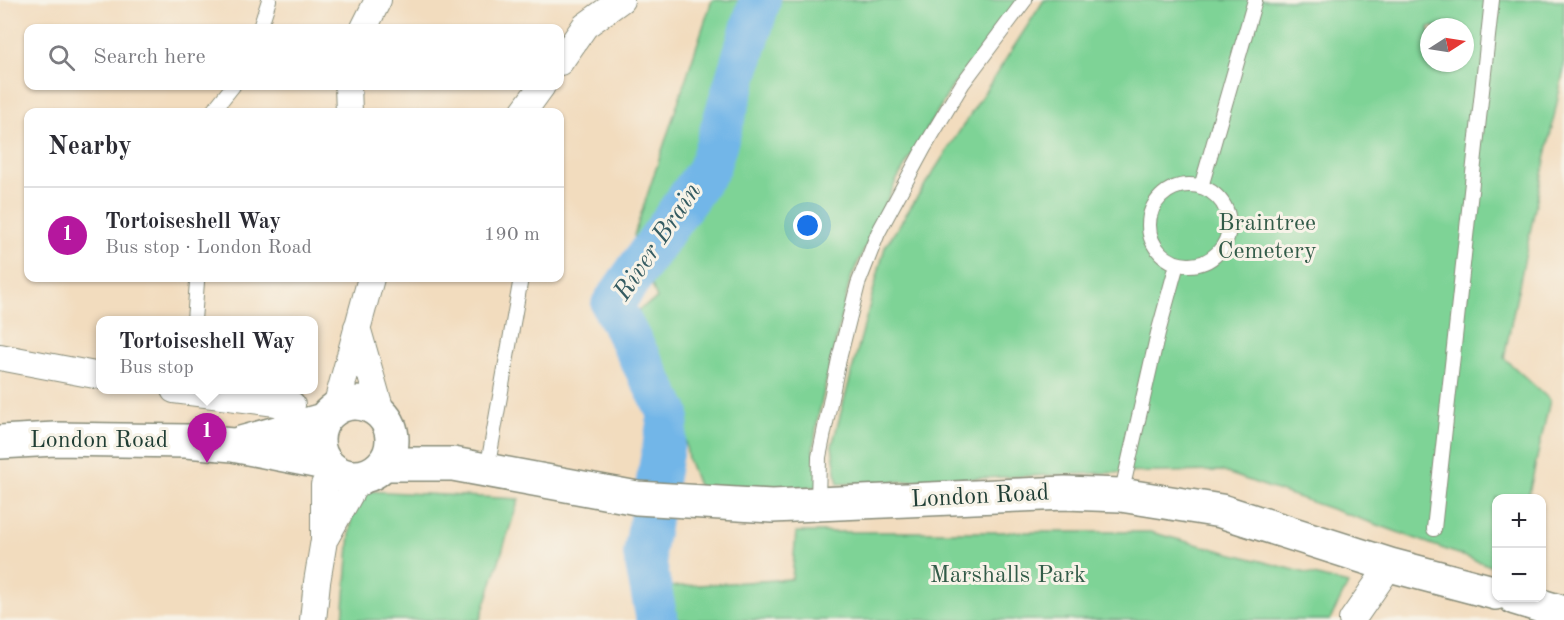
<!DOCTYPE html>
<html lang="en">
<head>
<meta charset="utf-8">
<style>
  body { margin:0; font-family:"Old Standard TT",serif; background:#f2f2f3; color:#2b2b33 }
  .controls { position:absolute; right:18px; bottom:18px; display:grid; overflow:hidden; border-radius:12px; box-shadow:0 2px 4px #0004 }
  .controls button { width:54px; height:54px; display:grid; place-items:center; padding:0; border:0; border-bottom:2px solid #e1e1e2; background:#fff; color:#2b2b33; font:30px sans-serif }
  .compass { position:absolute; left:1420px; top:18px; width:54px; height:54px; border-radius:50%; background:#fff; box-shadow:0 2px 4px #0004; rotate:78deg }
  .you { position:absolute; left:808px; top:226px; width:21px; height:21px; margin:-15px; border:4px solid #fff; border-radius:50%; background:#1a73e8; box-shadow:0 0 0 9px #1a73e833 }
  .badge { display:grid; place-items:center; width:39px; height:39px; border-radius:50%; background:#b5179e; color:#fff; font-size:20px; font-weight:700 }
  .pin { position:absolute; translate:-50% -50px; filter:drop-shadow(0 2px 3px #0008) }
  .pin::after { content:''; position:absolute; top:32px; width:21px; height:18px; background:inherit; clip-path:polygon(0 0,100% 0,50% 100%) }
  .popup { position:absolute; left:96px; top:316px; width:222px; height:78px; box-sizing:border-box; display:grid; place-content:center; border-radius:12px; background:#fff; filter:drop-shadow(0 2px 4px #0005); font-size:20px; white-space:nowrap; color:#7c7c81 }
  .popup b { font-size:22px; color:#2b2b33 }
  .popup::after { content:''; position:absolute; left:50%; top:100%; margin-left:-12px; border:12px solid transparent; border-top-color:#fff }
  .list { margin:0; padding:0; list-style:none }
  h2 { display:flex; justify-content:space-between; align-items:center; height:78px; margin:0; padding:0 24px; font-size:26px }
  h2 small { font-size:20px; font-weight:400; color:#7c7c81 }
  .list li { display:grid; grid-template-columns:39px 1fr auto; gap:18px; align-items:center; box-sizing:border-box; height:96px; padding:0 24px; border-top:2px solid #e1e1e2 }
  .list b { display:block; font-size:22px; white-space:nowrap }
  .list p { margin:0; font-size:20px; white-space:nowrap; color:#7c7c81 }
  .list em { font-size:20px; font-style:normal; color:#7c7c81 }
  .icon { flex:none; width:33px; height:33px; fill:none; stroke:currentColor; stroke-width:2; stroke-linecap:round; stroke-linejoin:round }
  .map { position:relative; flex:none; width:1564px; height:620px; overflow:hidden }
  .search { position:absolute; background:#fff; box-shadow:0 2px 4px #0004; left:24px; top:24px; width:540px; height:66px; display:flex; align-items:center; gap:15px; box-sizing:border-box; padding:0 21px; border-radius:12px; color:#7c7c81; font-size:22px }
  .panel { position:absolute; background:#fff; box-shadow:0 2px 4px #0004; left:24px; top:108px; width:540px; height:174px; border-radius:12px }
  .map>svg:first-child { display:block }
  .green { fill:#7ed396; stroke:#4e8865; stroke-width:1.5; fill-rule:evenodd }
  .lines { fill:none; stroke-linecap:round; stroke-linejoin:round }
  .river { stroke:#72b6e8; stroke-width:42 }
  .lane-casing { stroke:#888c79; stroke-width:16 }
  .street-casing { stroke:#888c79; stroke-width:28 }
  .secondary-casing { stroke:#888c79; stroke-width:36 }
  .lane { stroke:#fff; stroke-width:14 }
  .street { stroke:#fff; stroke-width:26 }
  .secondary { stroke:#fff; stroke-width:33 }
  .labels { text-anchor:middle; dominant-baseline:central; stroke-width:6; stroke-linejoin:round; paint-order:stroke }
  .park-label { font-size:24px; fill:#325b48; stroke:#f7f3e8 }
  .street-label { font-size:24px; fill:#1f3d34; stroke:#f7f3e8 }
  .water-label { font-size:26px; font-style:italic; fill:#345b61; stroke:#f7f3e8 }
</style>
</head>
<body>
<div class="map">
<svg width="1564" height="620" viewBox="0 0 1564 620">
  <rect width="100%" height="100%" fill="#f7f3e8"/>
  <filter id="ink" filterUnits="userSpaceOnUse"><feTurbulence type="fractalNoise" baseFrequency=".0167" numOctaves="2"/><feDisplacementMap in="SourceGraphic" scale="12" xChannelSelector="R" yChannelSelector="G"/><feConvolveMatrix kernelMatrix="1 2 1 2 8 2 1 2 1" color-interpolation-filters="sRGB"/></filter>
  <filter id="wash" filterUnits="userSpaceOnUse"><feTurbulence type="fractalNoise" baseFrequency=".008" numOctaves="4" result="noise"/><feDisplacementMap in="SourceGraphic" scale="24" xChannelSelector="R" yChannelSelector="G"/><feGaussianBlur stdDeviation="1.35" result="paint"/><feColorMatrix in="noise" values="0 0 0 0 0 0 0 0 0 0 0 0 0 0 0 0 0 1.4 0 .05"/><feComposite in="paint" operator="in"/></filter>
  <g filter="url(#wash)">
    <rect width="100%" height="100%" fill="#f2dcbe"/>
    <path class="green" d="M712 0H1020L952 87 896 181 850 280 818 417 813 451 824 487 699 488 688 459 680 407 631 314 657 299 634 235Z
      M1044 0H1564V69L1504 358 1550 400 1528 498H1496V568L1378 525 1221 471 1102 473 838 484 832 446 885 247ZM1429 27H1465V63H1429Z
      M368 491 519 499 480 620H343L352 509Z
      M796 532H1150L1348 584 1330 620H675L668 587 792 579Z"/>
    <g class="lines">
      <path class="river" d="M657 620 644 554 669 414 612 305 709 168 760 0"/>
    </g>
  </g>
  <g filter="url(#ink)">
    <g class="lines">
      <g class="lane-casing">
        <path id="lane" d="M260 28 269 0
          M212 112 233 86
          M1149 225a40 40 0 1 1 80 0a40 40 0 1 1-80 0Z
          M1201 187 1255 0
          M194 320 197 282 196 278
          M487 470 521 278
          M1121 495 1158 333 1177 264
          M818 504 819 457 839 359 858 284 878 233 924 148 963 83 1025 0
          M1434 529 1492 0"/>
      </g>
      <g class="street-casing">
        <path id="street" d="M364 28 378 0
          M560 62 585 26 621 0
          M348 86 349 112
          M523 112 542 86
          M357 327 381 411
          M0 357 100 376
          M174 390 292 405
          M336 407 371 278
          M326 537 354 487 370 475
          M313 620 317 582 324 540V485L332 470
          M1352 620 1390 565"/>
      </g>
      <g class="secondary-casing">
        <path id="secondary" d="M318 440a37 37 0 1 1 74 0a37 37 0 1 1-74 0Z
          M0 442 55 439 186 441 233 445 325 463
          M241 443 323 420
          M385 464H453L637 498 772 506 1065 493 1121 495 1221 511 1390 565 1496 593
          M1515 598 1564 613"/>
      </g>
      <use href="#lane" class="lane"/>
      <use href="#street" class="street"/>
      <use href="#secondary" class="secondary"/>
    </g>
  </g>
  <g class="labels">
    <g class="park-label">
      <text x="1267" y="224">Braintree<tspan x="1267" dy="28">Cemetery</tspan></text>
      <text x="1008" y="576">Marshalls Park</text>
    </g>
    <g class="street-label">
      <text x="99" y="441">London Road</text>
      <text transform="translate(980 497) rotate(-3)">London Road</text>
    </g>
    <g class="water-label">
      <text transform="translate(658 242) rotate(-56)">River Brain</text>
    </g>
  </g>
</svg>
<div class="controls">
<button>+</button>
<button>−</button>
</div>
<svg class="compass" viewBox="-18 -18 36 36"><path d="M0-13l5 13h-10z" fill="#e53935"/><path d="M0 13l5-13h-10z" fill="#7c7c81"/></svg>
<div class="you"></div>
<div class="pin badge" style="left:207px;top:463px">1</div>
<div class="popup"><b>Tortoiseshell Way</b>Bus stop</div>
<div class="search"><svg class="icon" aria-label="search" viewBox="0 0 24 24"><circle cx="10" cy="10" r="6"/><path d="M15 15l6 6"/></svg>Search here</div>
<section class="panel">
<h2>Nearby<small></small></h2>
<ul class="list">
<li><span class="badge">1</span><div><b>Tortoiseshell Way</b><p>Bus stop · London Road</p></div><em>190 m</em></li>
</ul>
</section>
</div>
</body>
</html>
